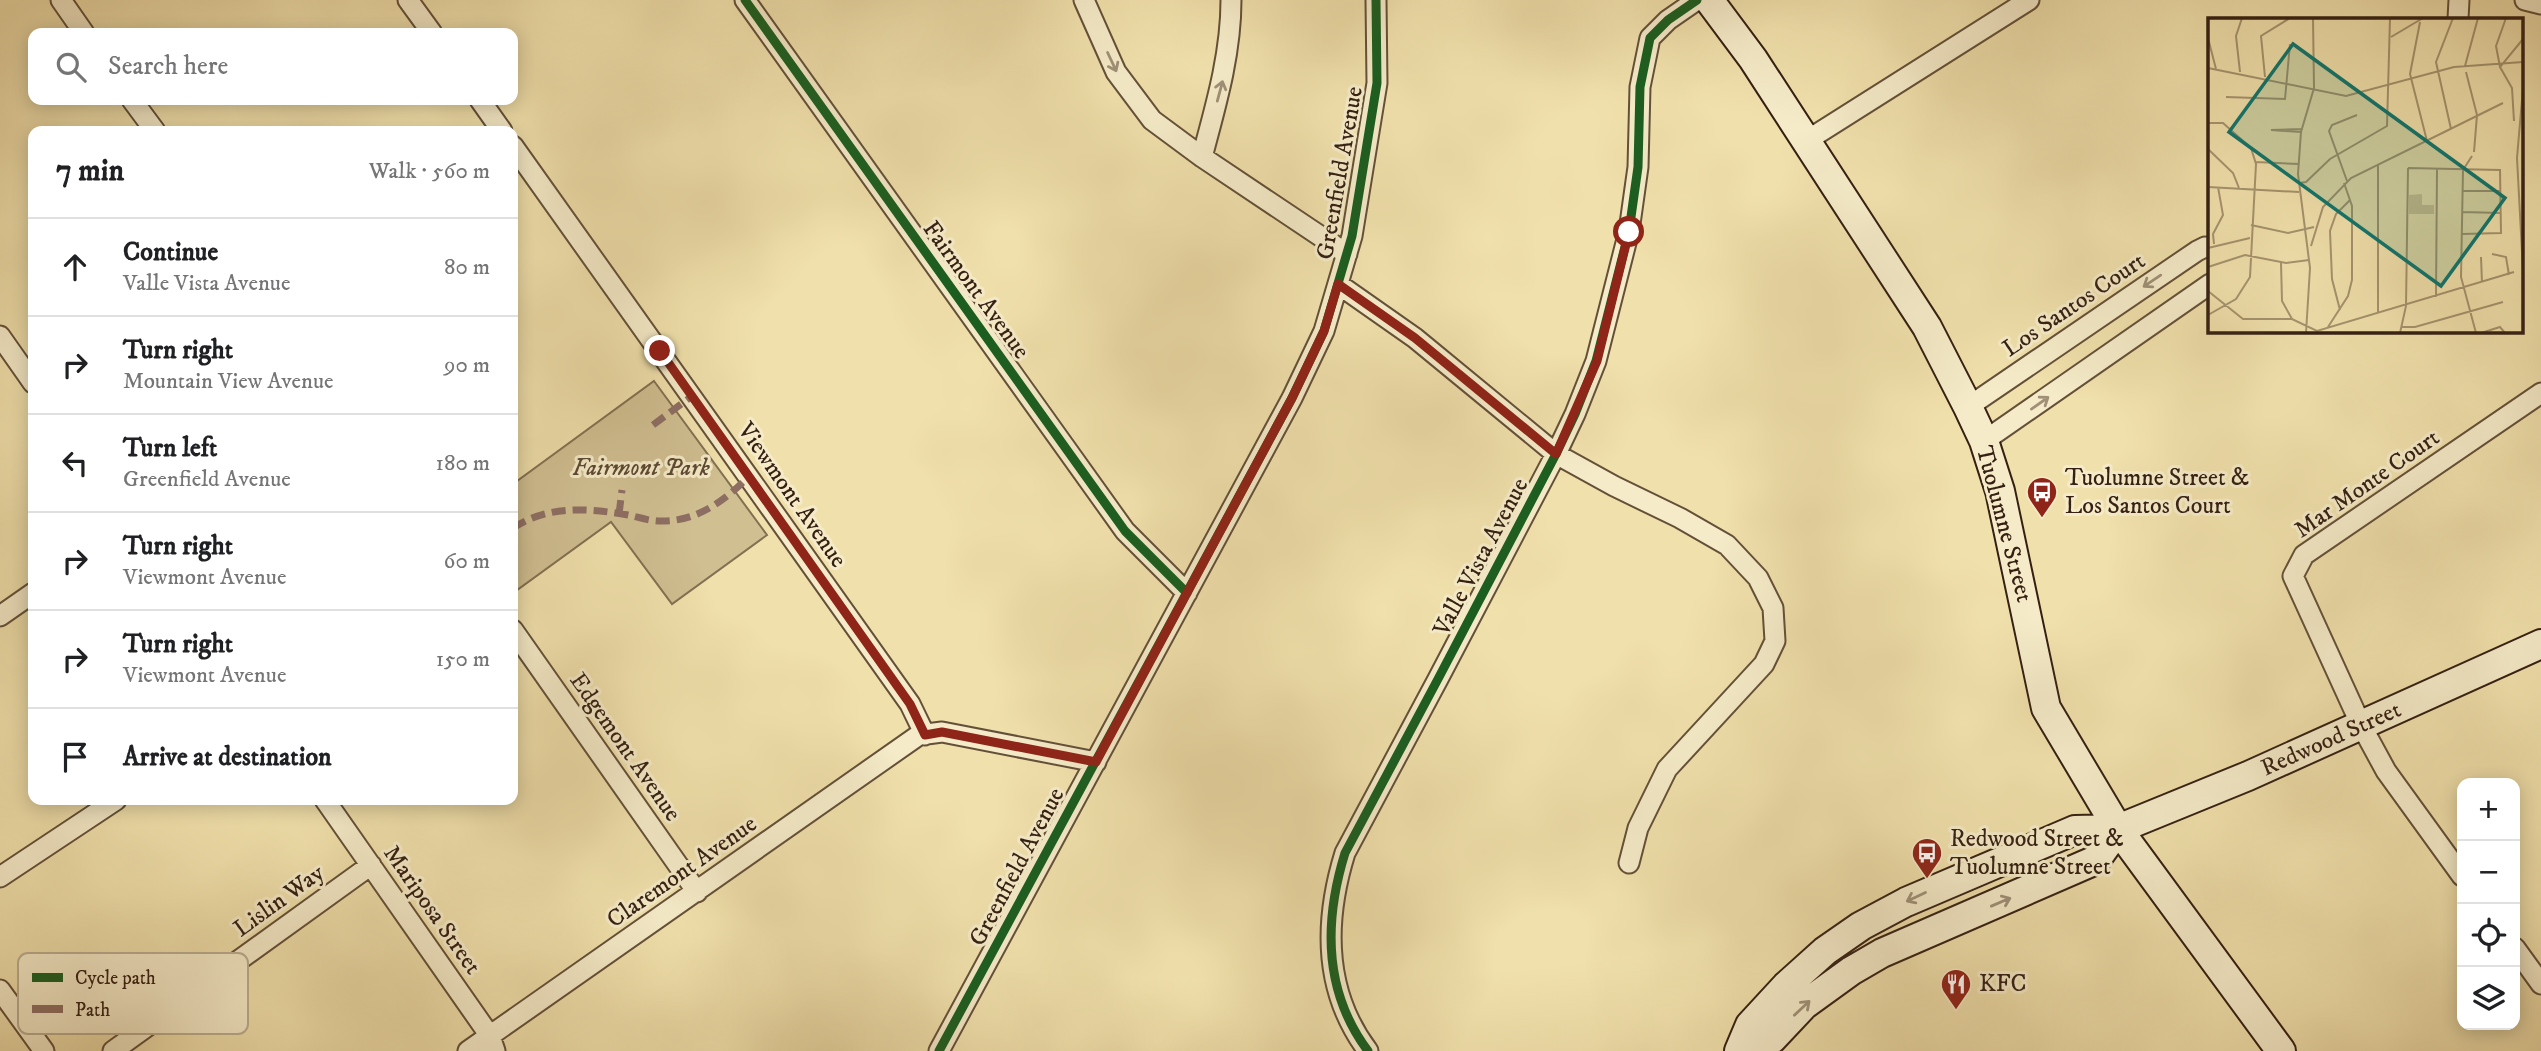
<!DOCTYPE html>
<html lang="en">
<head>
<meta charset="utf-8">
<style>
  body { margin:0; font-family:"IM FELL DW Pica",serif; background:#f6f6f6; color:#202124 }
  .controls { position:absolute; right:21px; bottom:21px; display:grid; overflow:hidden; border-radius:14px; box-shadow:0 4px 18px #0003 }
  .controls button { width:63px; height:63px; display:grid; place-items:center; padding:0; border:0; border-bottom:2px solid #e0e0e0; background:#fff; color:#202124; font:35px sans-serif }
  .stop { position:absolute; width:21px; height:21px; margin:-16px; border:5px solid #8f2418; border-radius:50%; background:#fff }
  .stop.end { background:#8f2418; border-color:#fff; box-shadow:0 2px 7px #0008 }
  .list { margin:0; padding:0; list-style:none }
  h2 { display:flex; justify-content:space-between; align-items:center; height:91px; margin:0; padding:0 28px; font-size:30px }
  h2 small { font-size:23px; font-weight:400; color:#757577 }
  .list li { display:grid; grid-template-columns:46px 1fr auto; gap:21px; align-items:center; box-sizing:border-box; height:98px; padding:0 28px; border-top:2px solid #e0e0e0 }
  .list b { display:block; font-size:26px; white-space:nowrap }
  .list p { margin:0; font-size:23px; white-space:nowrap; color:#757577 }
  .list em { font-size:23px; font-style:normal; color:#757577 }
  .icon { flex:none; width:38px; height:38px; fill:none; stroke:currentColor; stroke-width:2; stroke-linecap:round; stroke-linejoin:round }
  .map { position:relative; flex:none; width:2541px; height:1051px; overflow:hidden }
  .search { position:absolute; background:#fff; box-shadow:0 4px 18px #0003; left:28px; top:28px; width:490px; height:77px; display:flex; align-items:center; gap:18px; box-sizing:border-box; padding:0 24px; border-radius:14px; color:#757577; font-size:26px }
  .panel { position:absolute; background:#fff; box-shadow:0 4px 18px #0003; left:28px; top:126px; width:490px; height:679px; border-radius:14px }
  .map>svg:first-child { display:block }
  .green { fill:#d0bf91; stroke:#827052; stroke-width:2 }
  .lines { fill:none; stroke-linecap:round; stroke-linejoin:round }
  .minor-casing { stroke:#645039; stroke-width:23 }
  .secondary-casing { stroke:#352013; stroke-width:32 }
  .minor { stroke:#f5ebc8; stroke-width:19 }
  .secondary { stroke:#f5ebc8; stroke-width:28 }
  .quiet { stroke:#8d6e63; stroke-width:7; stroke-dasharray:14 7; stroke-linecap:butt }
  .cycleway-casing { stroke:#f5ebc8; stroke-width:13 }
  .cycleway { stroke:#1b5e20; stroke-width:9 }
  .oneway { stroke:#9f9077 }
  .route { stroke:#8f2418; stroke-width:9 }
  .labels { text-anchor:middle; dominant-baseline:central; stroke-width:6; stroke-linejoin:round; paint-order:stroke }
  .street-label { font-size:24px; fill:#352013; stroke:#f5ebc8 }
  .park-label { font-size:24px; font-style:italic; fill:#5c4832; stroke:#f5ebc8 }
  .poi-label { font-size:24px; fill:#352013; stroke:#f5ebc8; text-anchor:start }
  .inset-road { fill:none; stroke:#a5936e; stroke-width:2 }
  .view { fill:#0f766e; fill-opacity:0.15; stroke:#0f766e; stroke-width:3.5 }
  .inset-edge { fill:none; stroke:#352013; stroke-width:3.5 }
  .key { fill:#f5ebc8; stroke:#bbae92; stroke-width:2 }
  .key-label { font-size:19px; fill:#352013 }
</style>
</head>
<body>
<div class="map">
<svg width="2541" height="1051" viewBox="0 0 2541 1051">
  <rect width="100%" height="100%" fill="#f0e0ab"/>
  <filter id="stains"><feTurbulence type="fractalNoise" baseFrequency=".00286" numOctaves="4"/><feColorMatrix values="0 0 0 0 .2 0 0 0 0 .09 0 0 0 0 .02 0 0 0 .5 -.17"/></filter>
  <radialGradient id="worn" r=".72"><stop offset=".6" stop-color="#630" stop-opacity="0"/><stop offset="1" stop-color="#630" stop-opacity=".3"/></radialGradient>
  <path class="green" d="M654 381 767 535 672 604 611 522 513 593V484Z"/>
  <g class="lines">
    <g class="minor-casing">
      <path id="minor" d="M61 0 84 33
        M408 0 432 33
        M745 0 1125 531 1187 593
        M1084 0 1116 72 1152 120 1202 157 1347 254
        M2525 0 2541 4
        M2458 19 2459 0
        M132 100 155 131
        M480 100 502 131
        M1806 141 2029 0
        M513 146 910 704 925 735
        M1202 157C1216 105 1231 54 1231 0
        M1338 284 1415 338 1556 454 1614 486 1680 518 1727 545 1758 578 1773 608 1775 641 1764 664 1667 769 1638 828 1629 863
        M0 336 33 383
        M1968 407 2197 251 2205 247 2210 248
        M1984 441 2210 284
        M0 616 33 593
        M513 630 697 892
        M325 800 490 1036 495 1051
        M2462 876 2386 771 2361 725 2293 576 2304 555 2541 393
        M0 877 116 800
        M2515 948 2541 984
        M0 990 44 1051
        M113 1051 371 865
        M468 1051 919 735 942 732 1096 762
        M939 1051 1292 398 1324 331 1352 236 1377 83 1376 0
        M1368 1051C1323 991 1324 921 1345 853L1438 679 1556 454 1575 414 1596 361 1629 231 1638 167 1640 87 1650 38 1668 20 1697 0"/>
    </g>
    <g class="secondary-casing">
      <path id="secondary" d="M1709 0 1753 59 1927 327 1968 407 1984 441 2000 491 2046 708 2118 829 2281 1051
        M1739 1051 1750 1025 1786 986 1825 951 1861 926 1906 902 2075 830 2118 829 2248 776 2541 644
        M1750 1051 1772 1039 1804 1005 1851 971 1882 953 2096 860 2118 829"/>
    </g>
    <use href="#minor" class="minor"/>
    <use href="#secondary" class="secondary"/>
    <path class="quiet" d="M653 425 692 396
      M619 514 622 490
      M513 528C549 505 587 508 628 515 638 517 649 521 660 521 696 522 725 501 749 476"/>
    <g class="cycleway-casing">
      <path id="cycleway" d="M745 0 1125 531 1187 593
        M939 1051 1292 398 1324 331 1352 236 1377 83 1376 0
        M1368 1051C1323 991 1324 921 1345 853L1438 679 1556 454 1575 414 1596 361 1629 231 1638 167 1640 87 1650 38 1668 20 1697 0"/>
    </g>
    <use href="#cycleway" class="cycleway"/>
  </g>
  <defs><path id="oneway-shaft" d="M-6 0H5M1.5-3L5.5 0L1.5 3" fill="none" stroke-width="1.6" stroke-linecap="round" stroke-linejoin="round" transform="scale(1.75)"/></defs>
  <g class="oneway">
    <use href="#oneway-shaft" transform="translate(1112 62) rotate(65)"/>
    <use href="#oneway-shaft" transform="translate(1220 91) rotate(-75)"/>
    <use href="#oneway-shaft" transform="translate(2152 281) rotate(146)"/>
    <use href="#oneway-shaft" transform="translate(2040 403) rotate(-35)"/>
    <use href="#oneway-shaft" transform="translate(1916 897) rotate(155)"/>
    <use href="#oneway-shaft" transform="translate(2001 902) rotate(-23)"/>
    <use href="#oneway-shaft" transform="translate(1802 1008) rotate(-43)"/>
  </g>
  <g class="lines">
    <path class="route" d="M660 351 910 704 925 735 942 732 1096 762 1292 398 1324 331 1338 284 1415 338 1556 454 1597 361 1629 232"/>
  </g>
  <defs>
    <g id="bus-pin" transform="scale(1.575)"><path d="M0 17L-7.5 6A9.5 9.5 0 1 1 7.5 6Z" fill="#8f2418" stroke="#f5ebc8"/><path d="M-5-6H5V4H4V6H2V4H-2V6H-4V4H-5ZM-3.5-4V0h7V-4ZM-3.5 1.2v1.5H-2V1.2ZM2 1.2v1.5H3.5V1.2Z" fill="#fff"/></g>
    <g id="restaurant-pin" transform="scale(1.575)"><path d="M0 17L-7.5 6A9.5 9.5 0 1 1 7.5 6Z" fill="#8f2418" stroke="#f5ebc8"/><path d="M-5-6h1v4h1v-4h1v4h1v-4h1v5L-1.5 .5V6h-2V.5L-5-1ZM5-6V6H3V1.5H1.5Q1.5-4 5-6Z" fill="#fff"/></g>
  </defs>
  <g fill-rule="evenodd">
    <use href="#bus-pin" x="2042" y="492"/>
    <use href="#bus-pin" x="1927" y="853"/>
    <use href="#restaurant-pin" x="1956" y="984"/>
  </g>
  <g class="labels">
    <g class="street-label">
      <text transform="translate(1340 173) rotate(-80)">Greenfield Avenue</text>
      <text transform="translate(976 290) rotate(54)">Fairmont Avenue</text>
      <text transform="translate(2074 305) rotate(-34)">Los Santos Court</text>
      <text transform="translate(2367 484) rotate(-35)">Mar Monte Court</text>
      <text transform="translate(792 495) rotate(55)">Viewmont Avenue</text>
      <text transform="translate(2004 524) rotate(75)">Tuolumne Street</text>
      <text transform="translate(1481 557) rotate(-62)">Valle Vista Avenue</text>
      <text transform="translate(2331 739) rotate(-24)">Redwood Street</text>
      <text transform="translate(625 747) rotate(55)">Edgemont Avenue</text>
      <text transform="translate(1017 867) rotate(-62)">Greenfield Avenue</text>
      <text transform="translate(682 872) rotate(-35)">Claremont Avenue</text>
      <text transform="translate(279 901) rotate(-36)">Lislin Way</text>
      <text transform="translate(432 910) rotate(55)">Mariposa Street</text>
    </g>
    <g class="park-label">
      <text x="641" y="468">Fairmont Park</text>
    </g>
    <g class="poi-label">
      <text x="2065" y="478">Tuolumne Street &amp;<tspan x="2065" dy="28">Los Santos Court</tspan></text>
      <text x="1950" y="839">Redwood Street &amp;<tspan x="1950" dy="28">Tuolumne Street</tspan></text>
      <text x="1979" y="984">KFC</text>
    </g>
  </g>
  <g transform="translate(2208 18)">
    <rect width="315" height="315" fill="#f0e0ab"/>
    <path d="M214 176V187H226V196H201V177Z" fill="#d0bf91"/>
    <path class="inset-road" d="M212 4 202 56 219 123M183 19 215 0M0 20 8 51M257 48 270 0M292 49 288 28 298 0M0 50 138 78 246 49 315 44M32 54 28 18 34 0M258 54 269 97 266 134M57 59 53 18 82 0M315 70 309 140 315 253M18 79 77 81 82 26M306 103 304 70 292 49 315 21M0 105H15L43 130 48 146 42 259 28 281 0 297M243 111 228 44 245 0M315 113V167M93 114 63 112 94 111M0 131 25 155 31 170M264 138 255 152 253 259 268 315M48 144 91 146M170 146V296M200 150 292 152 293 215 254 216M139 163 121 113 124 107 149 97M91 165 98 164 122 141 179 108 182 0M0 169 91 174M255 173H293M254 194 293 195M43 207 80 215 106 209M6 226 5 216 15 197 10 169M103 228 115 189 143 160 295 85M0 230 42 220M284 236 298 239 301 257M273 239 274 265M73 245 74 283 84 301M0 249 37 237 78 245 101 242M0 273 35 301H84L109 313 306 254M228 279 229 151M132 292 124 261 122 213 128 196 142 182M120 309 140 278 144 262V188L136 165M194 309H207L295 284M98 315 102 250 90 156 93 114 106 70 105 0M192 315 198 288 200 150M273 315 292 309 297 315"/>
    <path class="view" d="M85 26 297 180 233 268 21 114Z"/>
    <rect width="315" height="315" class="inset-edge"/>
  </g>
  <rect x="18" y="953" width="230" height="81" rx="10" class="key"/>
  <rect x="32" y="973" width="31" height="9" fill="#1b5e20"/>
  <rect x="32" y="1005" width="31" height="8" fill="#8d6e63"/>
  <g class="key-label">
    <text x="75" y="984">Cycle path</text>
    <text x="75" y="1016">Path</text>
  </g>
  <rect width="100%" height="100%" filter="url(#stains)"/>
  <rect width="100%" height="100%" fill="url(#worn)"/>
</svg>
<div class="controls">
<button>+</button>
<button>−</button>
<button><svg class="icon" aria-label="locate" viewBox="0 0 24 24"><circle cx="12" cy="12" r="6"/><path d="M12 2v4M12 18v4M2 12h4M18 12h4"/></svg></button>
<button><svg class="icon" aria-label="layers" viewBox="0 0 24 24"><path d="M12 4l9 5-9 5-9-5zM3 14l9 5 9-5"/></svg></button>
</div>
<div class="stop" style="left:1629px;top:232px"></div>
<div class="stop end" style="left:660px;top:351px"></div>
<div class="search"><svg class="icon" aria-label="search" viewBox="0 0 24 24"><circle cx="10" cy="10" r="6"/><path d="M15 15l6 6"/></svg>Search here</div>
<section class="panel">
<h2>7 min<small>Walk · 560 m</small></h2>
<ul class="list">
<li><svg class="icon" aria-label="ahead" viewBox="0 0 24 24"><path d="M12 20V5M6 11l6-6 6 6"/></svg><div><b>Continue</b><p>Valle Vista Avenue</p></div><em>80 m</em></li>
<li><svg class="icon" aria-label="right" viewBox="0 0 24 24"><path d="M7 20v-9h11M14 6l5 5-5 5"/></svg><div><b>Turn right</b><p>Mountain View Avenue</p></div><em>90 m</em></li>
<li><svg class="icon" aria-label="left" viewBox="0 0 24 24"><path d="M17 20v-9H6M10 6l-5 5 5 5"/></svg><div><b>Turn left</b><p>Greenfield Avenue</p></div><em>180 m</em></li>
<li><svg class="icon" aria-label="right" viewBox="0 0 24 24"><path d="M7 20v-9h11M14 6l5 5-5 5"/></svg><div><b>Turn right</b><p>Viewmont Avenue</p></div><em>60 m</em></li>
<li><svg class="icon" aria-label="right" viewBox="0 0 24 24"><path d="M7 20v-9h11M14 6l5 5-5 5"/></svg><div><b>Turn right</b><p>Viewmont Avenue</p></div><em>150 m</em></li>
<li><svg class="icon" aria-label="arrive" viewBox="0 0 24 24"><path d="M6 21V4h12l-3 4 3 4H6"/></svg><div><b>Arrive at destination</b></div></li>
</ul>
</section>
</div>
</body>
</html>
